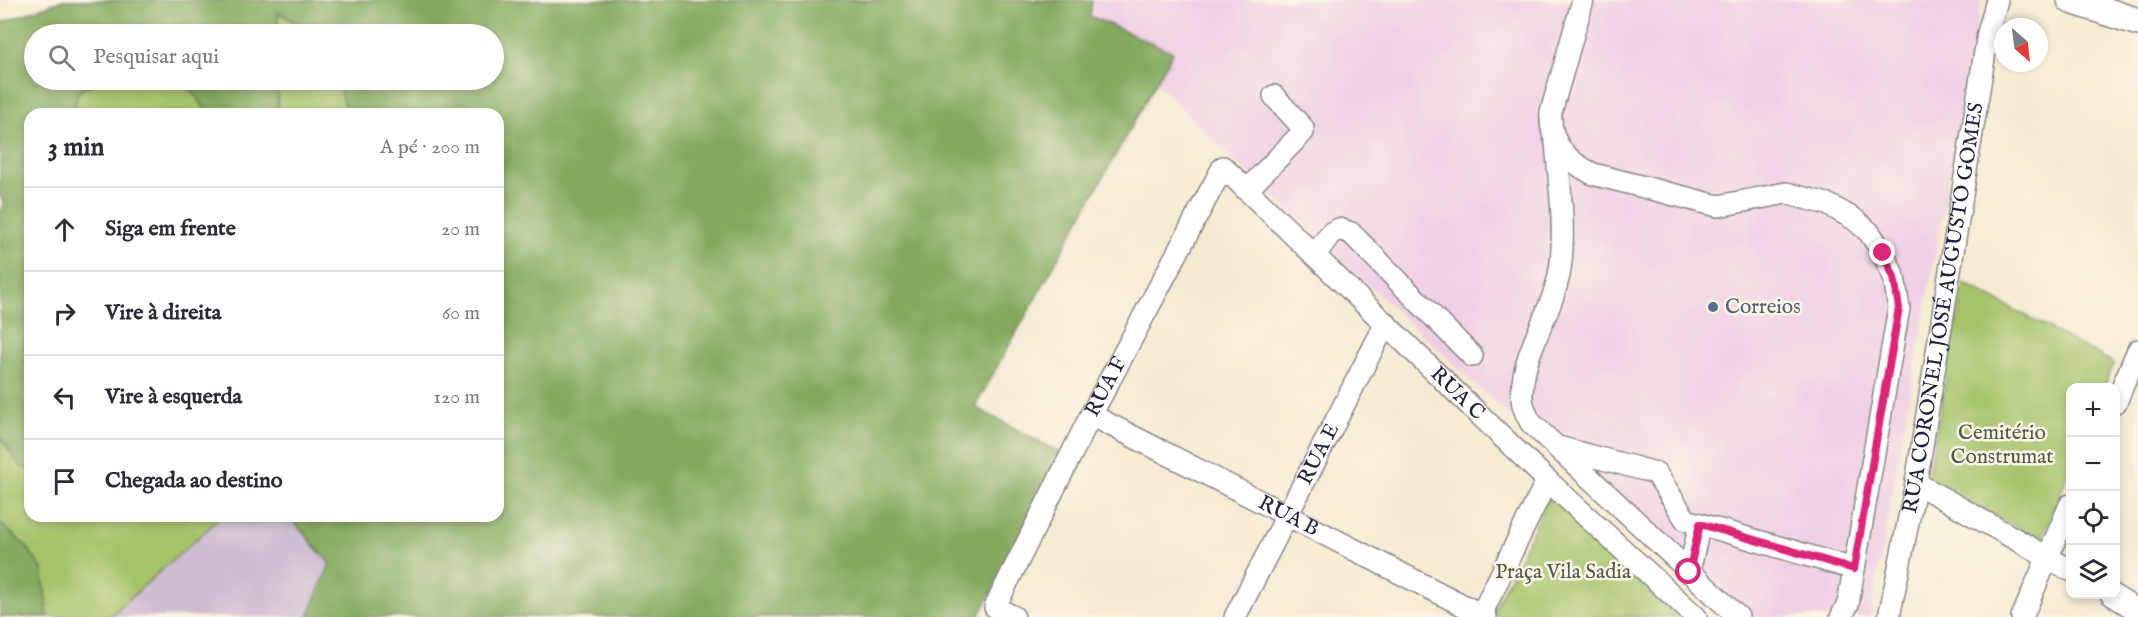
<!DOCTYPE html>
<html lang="pt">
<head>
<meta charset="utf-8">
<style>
  body { margin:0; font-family:"IM FELL English",serif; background:#f7f7f7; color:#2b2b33 }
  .controls { position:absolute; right:18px; bottom:18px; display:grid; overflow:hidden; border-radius:12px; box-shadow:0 3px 9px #0003 }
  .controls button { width:54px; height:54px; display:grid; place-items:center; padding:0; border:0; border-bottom:2px solid #e1e1e2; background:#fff; color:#2b2b33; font:30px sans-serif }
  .compass { position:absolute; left:1994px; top:18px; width:54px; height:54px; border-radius:50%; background:#fff; box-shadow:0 3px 9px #0003; rotate:152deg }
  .stop { position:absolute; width:18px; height:18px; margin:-14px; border:4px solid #db2777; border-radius:50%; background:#fff }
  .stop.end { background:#db2777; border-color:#fff; box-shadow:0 2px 6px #0008 }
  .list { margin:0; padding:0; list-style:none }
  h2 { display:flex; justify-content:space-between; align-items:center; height:78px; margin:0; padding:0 24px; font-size:26px }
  h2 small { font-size:20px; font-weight:400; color:#7c7c81 }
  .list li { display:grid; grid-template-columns:39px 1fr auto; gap:18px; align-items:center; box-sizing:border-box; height:84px; padding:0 24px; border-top:2px solid #e1e1e2 }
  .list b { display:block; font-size:22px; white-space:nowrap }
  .list em { font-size:20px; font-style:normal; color:#7c7c81 }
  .icon { flex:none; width:33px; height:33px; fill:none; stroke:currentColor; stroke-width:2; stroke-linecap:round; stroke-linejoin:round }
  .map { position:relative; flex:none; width:2138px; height:617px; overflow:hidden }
  .search { position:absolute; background:#fff; box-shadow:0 3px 9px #0003; left:24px; top:24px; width:480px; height:66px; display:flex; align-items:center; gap:15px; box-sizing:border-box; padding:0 21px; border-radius:33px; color:#7c7c81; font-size:22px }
  .panel { position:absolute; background:#fff; box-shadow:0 3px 9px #0003; left:24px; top:108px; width:480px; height:414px; border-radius:18px }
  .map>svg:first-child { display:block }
  .built { fill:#f0d0e5 }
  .industrial { fill:#cebed2 }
  .green { fill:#a6c36b; stroke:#647253; stroke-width:1.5 }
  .forest { fill:#84a95f; stroke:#53664d; stroke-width:1.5 }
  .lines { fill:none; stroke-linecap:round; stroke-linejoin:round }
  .minor-casing { stroke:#8c8687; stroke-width:24 }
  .major-casing { stroke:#8c8687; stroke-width:30 }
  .minor { stroke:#fff; stroke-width:21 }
  .major { stroke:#fff; stroke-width:27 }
  .route { stroke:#db2777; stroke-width:8 }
  .service-dot { fill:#5c6f8a; stroke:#fcf5e5; stroke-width:2 }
  .labels { text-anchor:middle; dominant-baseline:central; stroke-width:5; stroke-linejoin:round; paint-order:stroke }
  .service-label { font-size:21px; fill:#4e5e75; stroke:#fcf5e5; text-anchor:start }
  .street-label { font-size:21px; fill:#22223b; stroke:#fcf5e5 }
  .park-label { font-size:21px; fill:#505a4c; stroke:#fcf5e5 }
</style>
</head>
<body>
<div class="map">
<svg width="2138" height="617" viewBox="0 0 2138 617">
  <rect width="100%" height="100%" fill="#fcf5e5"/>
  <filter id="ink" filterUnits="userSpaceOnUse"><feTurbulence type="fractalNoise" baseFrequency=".0167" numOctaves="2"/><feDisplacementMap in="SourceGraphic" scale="12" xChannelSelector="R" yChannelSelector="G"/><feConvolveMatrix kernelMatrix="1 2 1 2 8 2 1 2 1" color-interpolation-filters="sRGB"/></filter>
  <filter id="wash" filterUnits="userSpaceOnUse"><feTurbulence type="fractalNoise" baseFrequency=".008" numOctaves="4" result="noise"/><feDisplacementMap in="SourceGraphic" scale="24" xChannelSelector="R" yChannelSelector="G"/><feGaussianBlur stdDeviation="1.35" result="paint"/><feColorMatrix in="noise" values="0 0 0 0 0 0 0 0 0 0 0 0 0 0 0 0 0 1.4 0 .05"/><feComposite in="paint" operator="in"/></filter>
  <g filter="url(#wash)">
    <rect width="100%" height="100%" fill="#f5ebd3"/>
    <path class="built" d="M1013 0H1981L1870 617H1727L1230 157 1127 53Z"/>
    <path class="industrial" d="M96 516H326L349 617H0V570Z"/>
    <path class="green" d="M277 12 315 34H278Z
      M99 80H184L209 114H73L77 92Z
      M278 80H338L346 114H278Z
      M1964 283 2114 363 2104 387 2070 388V469L2042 539 1926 485Z
      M30 293V366L24 362 26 298Z
      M0 437 20 466 30 470V516H222L109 617H48L42 569 26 546 0 523Z
      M1550 496 1676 617H1501L1492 613Z"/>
    <path class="forest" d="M63 0H1092L1090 16 1173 52 975 407 1061 453 979 617H308L330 564 289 516H498V114H346L338 80H494V34H315L278 12V34H34V80H99L78 92 73 114H30V293L26 298 24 362 30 366V470L20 466 0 437V214L3 202 0 195V23Z
      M184 80H278V114H209Z
      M0 523 26 546 42 569 48 617H0Z"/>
  </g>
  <g filter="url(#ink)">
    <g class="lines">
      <g class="minor-casing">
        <g id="minor">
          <path d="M1583 0 1551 112C1549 144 1566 160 1593 174L1718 206 1786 193 1827 204 1854 219 1869 232 1883 253 1894 277 1899 308 1848 604 1841 617"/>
          <path d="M1556 142C1559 182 1565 222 1561 262 1557 307 1523 347 1522 393 1521 404 1526 414 1531 423L1738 617"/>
          <path d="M1247 190 1303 132V128L1274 96"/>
          <path d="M1315 255 1331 233 1339 229 1351 233 1472 356"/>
          <path d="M2116 402 2138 350"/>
          <path id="s1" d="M1091 415 1486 617"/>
          <path d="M1558 447 1656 473 1686 520 1854 569"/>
          <path d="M1916 483 2070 570"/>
          <path d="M1689 572 1700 524"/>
          <path d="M2111 594 2138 611"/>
          <path id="s2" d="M1014 617 995 607 1091 415 1223 167 1547 480 1696 617"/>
          <path id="s3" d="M1235 617 1386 323"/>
          <path d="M1480 617 1547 480"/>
          <path id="s4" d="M1889 617 1916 483 1988 33 1997 0"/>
          <path d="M2022 617 2070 505"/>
        </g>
      </g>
      <g class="major-casing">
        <path id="major" d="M2071 0 2138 22"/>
      </g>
      <use href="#minor" class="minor"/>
      <use href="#major" class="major"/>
    </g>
  </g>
  <g class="lines" filter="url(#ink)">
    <path class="route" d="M1689 572 1700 524 1854 569 1899 308 1894 277 1883 253"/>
  </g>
  <circle class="service-dot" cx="1713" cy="307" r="6"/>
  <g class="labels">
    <g class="service-label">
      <text x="1725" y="307">Correios</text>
    </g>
    <g class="street-label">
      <text stroke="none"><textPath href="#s4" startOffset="314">RUA CORONEL JOSÉ AUGUSTO GOMES</textPath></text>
      <text stroke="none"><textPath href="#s2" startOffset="268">RUA F</textPath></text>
      <text stroke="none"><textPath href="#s2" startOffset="843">RUA C</textPath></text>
      <text stroke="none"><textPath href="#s3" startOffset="183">RUA E</textPath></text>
      <text stroke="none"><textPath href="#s1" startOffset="222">RUA B</textPath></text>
    </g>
    <g class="park-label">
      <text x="2002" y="433">Cemitério<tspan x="2002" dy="24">Construmat</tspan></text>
      <text x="1563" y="572">Praça Vila Sadia</text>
    </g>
  </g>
</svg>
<div class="controls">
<button>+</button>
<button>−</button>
<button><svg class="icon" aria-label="locate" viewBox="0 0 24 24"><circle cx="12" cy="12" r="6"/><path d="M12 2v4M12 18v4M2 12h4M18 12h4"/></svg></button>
<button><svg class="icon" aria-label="layers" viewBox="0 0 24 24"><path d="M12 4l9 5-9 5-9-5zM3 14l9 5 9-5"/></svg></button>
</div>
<svg class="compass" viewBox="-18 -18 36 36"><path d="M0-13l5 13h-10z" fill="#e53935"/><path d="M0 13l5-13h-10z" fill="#7c7c81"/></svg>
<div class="stop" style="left:1689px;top:572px"></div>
<div class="stop end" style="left:1883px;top:253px"></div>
<div class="search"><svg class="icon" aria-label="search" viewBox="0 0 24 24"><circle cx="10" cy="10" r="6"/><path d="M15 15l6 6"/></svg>Pesquisar aqui</div>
<section class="panel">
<h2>3 min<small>A pé · 200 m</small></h2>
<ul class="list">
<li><svg class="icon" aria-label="ahead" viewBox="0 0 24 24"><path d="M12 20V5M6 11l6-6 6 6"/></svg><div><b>Siga em frente</b></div><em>20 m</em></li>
<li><svg class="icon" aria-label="right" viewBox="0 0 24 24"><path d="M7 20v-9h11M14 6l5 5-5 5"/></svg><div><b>Vire à direita</b></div><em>60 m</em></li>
<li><svg class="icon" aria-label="left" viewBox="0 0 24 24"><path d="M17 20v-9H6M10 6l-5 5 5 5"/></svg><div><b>Vire à esquerda</b></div><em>120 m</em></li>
<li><svg class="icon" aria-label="arrive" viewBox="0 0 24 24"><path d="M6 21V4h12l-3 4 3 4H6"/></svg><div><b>Chegada ao destino</b></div></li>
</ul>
</section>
</div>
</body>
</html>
